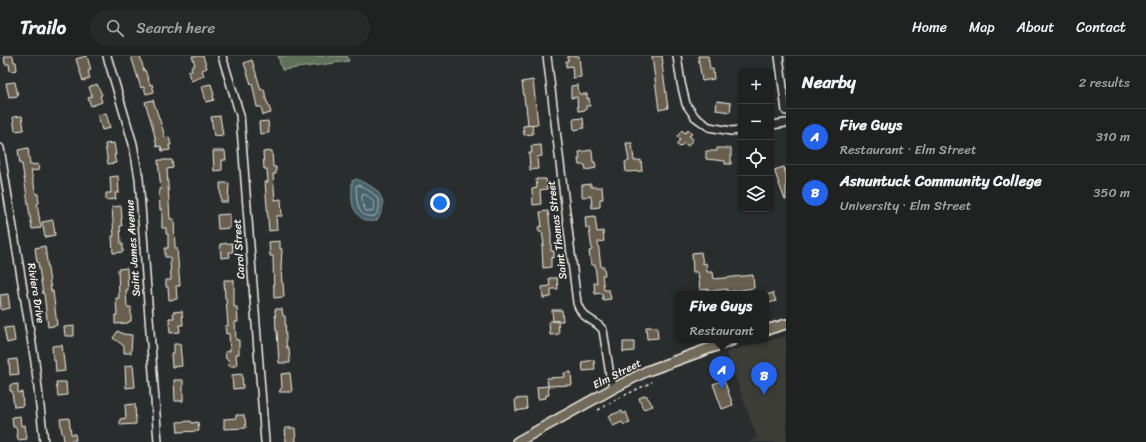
<!DOCTYPE html>
<html lang="en">
<head>
<meta charset="utf-8">
<style>
  body { margin:0; font-family:Sriracha,sans-serif; background:#282a2a; color:#f1f3f6 }
  .controls { position:absolute; right:12px; top:12px; display:grid; overflow:hidden; border-radius:6px; box-shadow:0 1px 3px #0004 }
  .controls button { width:36px; height:36px; display:grid; place-items:center; padding:0; border:0; border-bottom:1px solid #3d3f40; background:#202222; color:#f1f3f6; font:20px sans-serif }
  .you { position:absolute; left:440px; top:147px; width:14px; height:14px; margin:-10px; border:3px solid #fff; border-radius:50%; background:#1a73e8; box-shadow:0 0 0 6px #1a73e833 }
  .badge { display:grid; place-items:center; width:26px; height:26px; border-radius:50%; background:#2563eb; color:#fff; font-size:13px; font-weight:700 }
  .pin { position:absolute; translate:-50% -33px; filter:drop-shadow(0 1px 2px #0008) }
  .pin::after { content:''; position:absolute; top:21px; width:14px; height:12px; background:inherit; clip-path:polygon(0 0,100% 0,50% 100%) }
  .popup { position:absolute; left:675px; top:235px; width:94px; height:52px; box-sizing:border-box; display:grid; place-content:center; border-radius:6px; background:#202222; filter:drop-shadow(0 1px 3px #0005); font-size:13px; white-space:nowrap; color:#a2a4a5 }
  .popup b { font-size:15px; color:#f1f3f6 }
  .popup::after { content:''; position:absolute; left:50%; top:100%; margin-left:-8px; border:8px solid transparent; border-top-color:#202222 }
  .list { margin:0; padding:0; list-style:none }
  h2 { display:flex; justify-content:space-between; align-items:center; height:52px; margin:0; padding:0 16px; font-size:17px }
  h2 small { font-size:13px; font-weight:400; color:#a2a4a5 }
  .list li { display:grid; grid-template-columns:26px 1fr auto; gap:12px; align-items:center; box-sizing:border-box; height:56px; padding:0 16px; border-top:1px solid #3d3f40 }
  .list b { display:block; font-size:15px; white-space:nowrap }
  .list p { margin:0; font-size:13px; white-space:nowrap; color:#a2a4a5 }
  .list em { font-size:13px; font-style:normal; color:#a2a4a5 }
  .icon { flex:none; width:22px; height:22px; fill:none; stroke:currentColor; stroke-width:2; stroke-linecap:round; stroke-linejoin:round }
  .map { position:relative; flex:none; width:786px; height:386px; overflow:hidden }
  header { display:flex; align-items:center; gap:24px; box-sizing:border-box; height:56px; padding:0 20px; background:#202222; border-bottom:1px solid #3d3f40 }
  header strong { font-size:19px }
  nav { display:flex; gap:22px; margin-inline-start:auto; font-size:14px }
  .search { width:280px; height:36px; background:#282a2a; display:flex; align-items:center; gap:10px; box-sizing:border-box; padding:0 14px; border-radius:22px; color:#a2a4a5; font-size:15px }
  main { display:flex }
  aside { flex:1; background:#202222 }
  .map>svg:first-child { display:block }
  .built { fill:#3c3c38 }
  .green { fill:#5e7059; stroke:#a9b0a0 }
  .water { fill:#47626c; stroke:#8c9b9e }
  .lines { fill:none; stroke-linecap:round; stroke-linejoin:round }
  .shore { stroke:#afb8b6; stroke-width:1 }
  .building { fill:#675e4f; stroke:#f4f1e8 }
  .minor-casing { stroke:#f4f1e8; stroke-width:10 }
  .major-casing { stroke:#f4f1e8; stroke-width:12 }
  .path { stroke:#f4f1e8; stroke-width:1.5; stroke-dasharray:3 3; stroke-linecap:butt }
  .minor { stroke:#2a2d2e; stroke-width:7 }
  .major { stroke:#726b5a; stroke-width:9 }
  .labels { text-anchor:middle; dominant-baseline:central; stroke-width:3; stroke-linejoin:round; paint-order:stroke }
  .street-label { font-size:11px; fill:#f4f1e8; stroke:#2a2d2e }
</style>
</head>
<body>
<header>
<strong>Trailo</strong>
<div class="search"><svg class="icon" aria-label="search" viewBox="0 0 24 24"><circle cx="10" cy="10" r="6"/><path d="M15 15l6 6"/></svg>Search here</div>
<nav><a>Home</a><a>Map</a><a>About</a><a>Contact</a></nav>
</header>
<main>
<div class="map">
<svg width="786" height="386" viewBox="0 0 786 386">
  <rect width="100%" height="100%" fill="#2a2d2e"/>
  <filter id="ink" filterUnits="userSpaceOnUse"><feTurbulence type="fractalNoise" baseFrequency=".025" numOctaves="2"/><feDisplacementMap in="SourceGraphic" scale="8" xChannelSelector="R" yChannelSelector="G"/><feConvolveMatrix kernelMatrix="1 2 1 2 8 2 1 2 1" color-interpolation-filters="sRGB"/></filter>
  <g filter="url(#ink)">
    <path class="built" d="M786 280V386H748L757 382 726 296Z"/>
    <path class="green" d="M278 0H347L349 5 282 14Z"/>
    <path class="water" d="M357 123C363 127 371 129 376 134 383 141 385 150 380 159 379 161 379 163 377 164 366 169 356 159 353 150 351 142 352 133 352 125Z"/>
    <g class="lines">
      <path class="shore" d="M357 129H359C372 136 387 144 375 160 356 163 357 145 356 131Z
        M363 138C371 140 377 147 372 156L366 155C363 150 360 143 363 138Z"/>
    </g>
    <path class="building" d="M4 0H13L14 6H16L17 14 10 15 9 8H5Z
      M86 0H87L91 14 88 15 90 22 83 25 76 3Z
      M131 0H140L144 15 145 14 150 29 152 28 154 36 146 38 144 31 141 32Z
      M192 0H203L207 12 202 14 204 20 191 25 188 16 192 15 191 11 195 9Z
      M568 0H579L581 21 573 22 572 10 566 11V5H568Z
      M652 0H662L663 8H662L668 52 659 54Z
      M698 0H708L710 13H713L714 23 702 25Z
      M252 4 261 34 264 33 267 47H268L271 57 263 59 261 51H257L252 27 251 28 244 7Z
      M533 24 538 68 528 69 526 49H525L522 26Z
      M15 26 18 40 9 41 6 27Z
      M97 28 102 39 100 40 102 46 91 50 88 42 92 40 89 31Z
      M211 28 214 39H213L214 44 206 46 202 30Z
      M578 29 579 38H587V43L589 42 590 50H586V54L578 55 577 41 571 42V30Z
      M153 44 163 74 165 82 169 81 171 89H169L170 94 162 95 161 90 157 91 153 72 145 46Z
      M717 45 731 47 730 56 716 54Z
      M106 57 110 72 102 74 98 59Z
      M22 60 24 74 15 75 13 61Z
      M220 60 223 79 214 80 211 61Z
      M583 62 584 72 574 74 573 63Z
      M268 65 269 77 260 78 259 66Z
      M532 69 533 78 524 79 523 70Z
      M682 74 685 77 688 74 692 78 689 80 693 83 688 90 684 87 680 91 676 88 680 84 677 81Z
      M114 87 116 99H114L116 107 108 108 105 88Z
      M626 87H632L634 105 641 104 642 115 626 116 625 106 629 105Z
      M541 89 542 100 537 101 538 113 530 114 529 97H532L531 90Z
      M28 92 30 109 38 108 39 114 31 115 36 138H38L39 147 37 148 41 172 32 173 22 108H20L18 94Z
      M717 92H731V108H725V105L706 103V95H717Z
      M592 94 593 106H595L596 112 586 114 585 109H579L578 103H580L579 96Z
      M213 95H225L226 104H222V114L214 115Z
      M272 95 273 111H276V118H273L275 144 281 143 282 160H276L277 174 269 175 265 126H268L267 113H264L263 96Z
      M158 104H172L173 112 167 113 170 163H174L175 192H177L180 230H176L177 243 169 244 168 231H166V224H171L170 201H165V192H168V178H166V172H162V153L160 154 159 134H161Z
      M784 111 786 119V144H785L774 114Z
      M118 120 119 137H115L116 143 106 144V137H111L110 121Z
      M536 123H546L547 133 540 134 541 148 533 149 532 133 537 132Z
      M220 127H229L228 146H221Z
      M591 128V131H602L603 143H600V151L592 152 591 140 582 141V129Z
      M121 150 122 163H121L122 170H120L121 188H123V196L113 197 112 180H114L112 151Z
      M548 155 551 178V195H554V201L551 202V211L543 212 542 189H544L542 176H539L538 171 542 170 540 156Z
      M230 158V172L218 173 217 159Z
      M595 160 597 176 603 175 604 185 598 186 601 211H604L605 219H602L604 234H609L611 243 603 244 602 237 595 238 594 227H597L595 209H591L589 195 592 194 589 172H586L585 161Z
      M53 164 55 179 45 181 42 166Z
      M280 185V193H282L281 211 282 227H283L284 241 274 242 273 200H270L269 186Z
      M232 187 233 196H229L230 201 221 202 220 188Z
      M45 190 51 235H53L57 269 48 271 44 238H43L38 206H37L35 192Z
      M701 196 703 208 706 207 707 216H713L714 223 753 219 754 232 727 236V233L710 235 709 233 700 234 698 216H693L692 197Z
      M127 212 128 234H126L127 251H131V265L128 266V267L115 268V259H117L116 242H119L118 213Z
      M549 222H557L558 233H551V241L543 242 542 231 550 230Z
      M224 224H234V251H237L238 266H235L236 284H239V298H236L237 310H229L228 303H226L225 296 230 295 229 277 226 278 225 270H228L226 242H225Z
      M773 237 776 245 766 248V239Z
      M8 238 10 252 1 254 0 239Z
      M275 253H282L283 260H285L286 285 287 292H289L290 307H279L277 275H276Z
      M552 254H562L563 265H553Z
      M182 255 183 269H179L180 276 170 277 169 262H174L173 256Z
      M549 265H558L559 278 550 279Z
      M74 270V280H65L64 271Z
      M13 271 15 285 7 287 4 272Z
      M646 271H657L658 282 647 283Z
      M118 275 123 278 132 279 131 297H124V290L113 282Z
      M623 286H634V295L623 296Z
      M174 288H180L182 310 172 311 171 297H174Z
      M62 289 65 315 56 316 55 304H53L52 290Z
      M17 303 19 318 10 319 9 304Z
      M594 304 595 314 583 315 582 306Z
      M133 309 135 331 126 332 125 310Z
      M571 316 572 329 548 330 547 322 565 321 564 317Z
      M290 317 292 336H279L282 331 281 318Z
      M242 318 243 332 233 333 232 319Z
      M174 324H183V345H175Z
      M724 324 733 349 722 353 713 328Z
      M56 326H66L67 339 58 340Z
      M18 328V337L22 336 23 350 14 351 12 335H10V329Z
      M548 330 549 339H546V342L538 343 537 331Z
      M646 339 653 350 643 353 639 342Z
      M526 342 527 353 516 355 515 343Z
      M135 348 136 368 120 369V363L126 362 125 349Z
      M622 355 623 358 626 356 630 367 624 369 622 366 613 370 608 360Z
      M236 359H244V362H245L246 372 224 373V363L236 362Z
      M20 360 21 370 25 369 27 383 18 384 16 371H13L12 361Z
      M69 362 71 378H75L76 384H71V385L64 386 63 378 62 377 60 363Z
      M191 365 192 367 198 366 199 375 178 376 177 366Z
      M285 372H295L296 386H286Z"/>
    <g class="lines">
      <g class="minor-casing">
        <path id="minor" d="M107 0 133 88 139 122 158 386
          M222 0 240 59 265 386
          M547 0 577 247C583 265 594 262 603 274L610 319 614 332
          M677 0 681 27 686 48 695 61 709 71 731 75 741 74
          M779 0 786 55
          M771 69 786 67
          M0 92 35 306 44 386"/>
      </g>
      <g class="major-casing">
        <path id="major" d="M766 274 786 268
          M517 386 614 332 647 315 733 284"/>
      </g>
      <path class="path" d="M598 354 615 344 652 326"/>
      <use href="#minor" class="minor"/>
      <use href="#major" class="major"/>
    </g>
  </g>
  <g class="labels">
    <g class="street-label">
      <text transform="translate(557 174) rotate(-97)">Saint Thomas Street</text>
      <text transform="translate(133 192) rotate(-94)">Saint James Avenue</text>
      <text transform="translate(239 193) rotate(-94)">Carol Street</text>
      <text transform="translate(36 237) rotate(81)">Riviera Drive</text>
      <text transform="translate(617 318) rotate(-27)">Elm Street</text>
    </g>
  </g>
</svg>
<div class="controls">
<button>+</button>
<button>−</button>
<button><svg class="icon" aria-label="locate" viewBox="0 0 24 24"><circle cx="12" cy="12" r="6"/><path d="M12 2v4M12 18v4M2 12h4M18 12h4"/></svg></button>
<button><svg class="icon" aria-label="layers" viewBox="0 0 24 24"><path d="M12 4l9 5-9 5-9-5zM3 14l9 5 9-5"/></svg></button>
</div>
<div class="you"></div>
<div class="pin badge" style="left:722px;top:333px">A</div>
<div class="popup"><b>Five Guys</b>Restaurant</div>
<div class="pin badge" style="left:764px;top:339px">B</div>
</div>
<aside>
<h2>Nearby<small>2 results</small></h2>
<ul class="list">
<li><span class="badge">A</span><div><b>Five Guys</b><p>Restaurant · Elm Street</p></div><em>310 m</em></li>
<li><span class="badge">B</span><div><b>Asnuntuck Community College</b><p>University · Elm Street</p></div><em>350 m</em></li>
</ul>
</aside>
</main>
</body>
</html>
